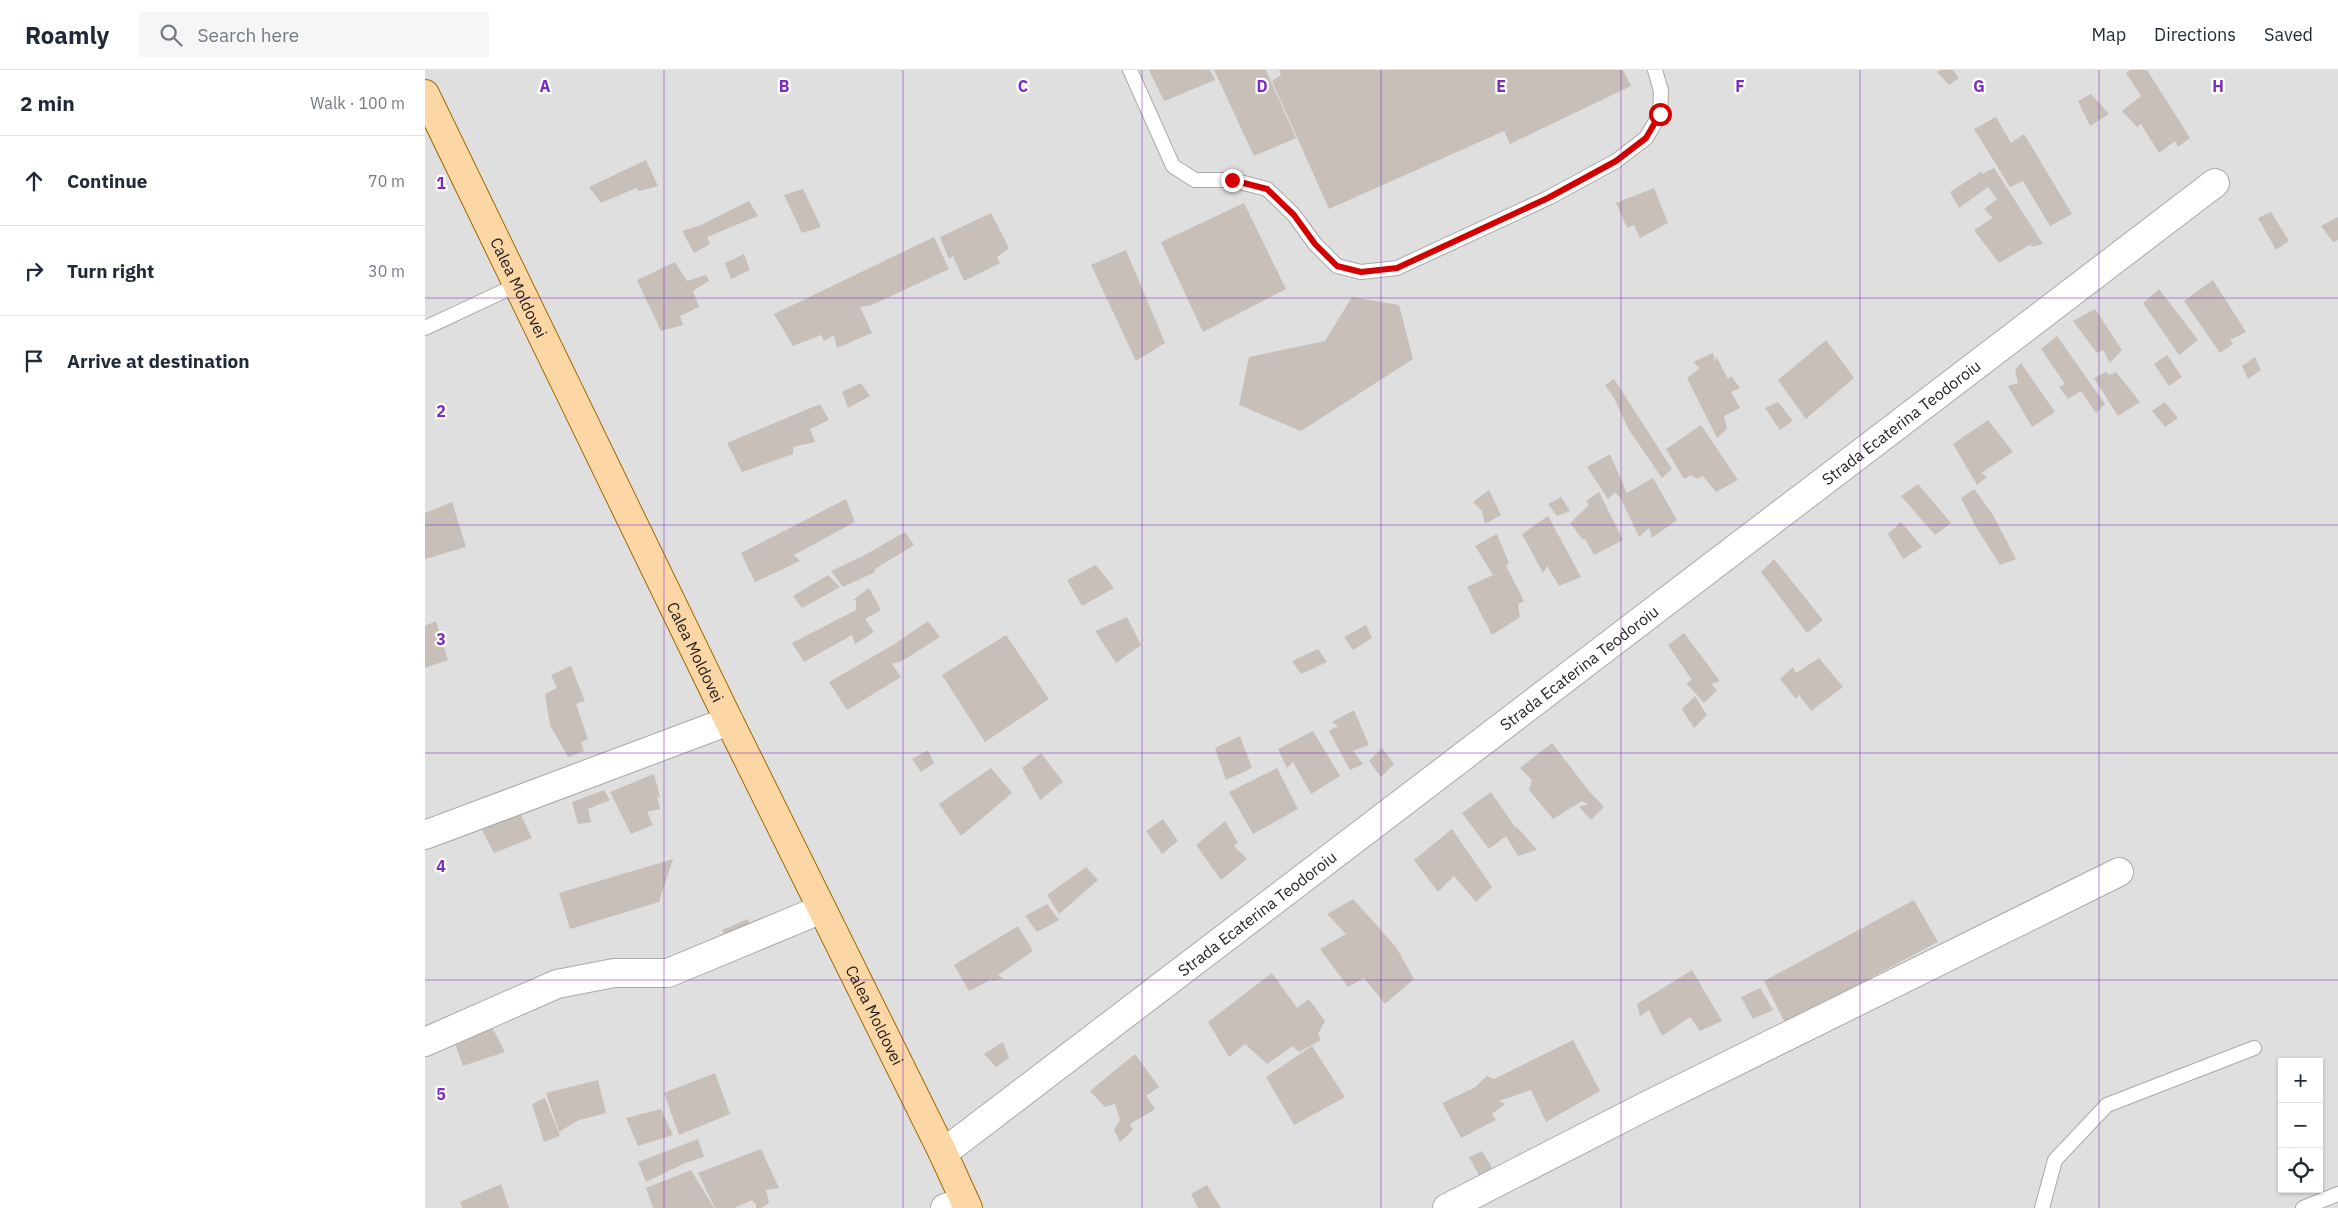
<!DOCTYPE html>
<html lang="en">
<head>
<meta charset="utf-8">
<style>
  body { margin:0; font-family:"IBM Plex Sans",sans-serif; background:#f6f6f7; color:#1f2937 }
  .controls { position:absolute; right:15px; bottom:15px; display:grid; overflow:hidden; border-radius:0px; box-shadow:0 1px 4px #0004 }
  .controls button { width:45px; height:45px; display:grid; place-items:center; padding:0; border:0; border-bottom:1px solid #e0e1e3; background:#fff; color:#1f2937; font:25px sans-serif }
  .stop { position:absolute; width:15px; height:15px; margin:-11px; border:4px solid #d40000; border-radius:50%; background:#fff }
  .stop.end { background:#d40000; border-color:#fff; box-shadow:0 1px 5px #0008 }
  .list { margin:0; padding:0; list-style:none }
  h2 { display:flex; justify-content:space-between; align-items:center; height:65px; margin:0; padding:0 20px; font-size:21px }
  h2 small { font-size:16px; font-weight:400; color:#747a83 }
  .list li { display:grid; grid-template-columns:32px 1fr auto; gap:15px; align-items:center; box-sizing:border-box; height:90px; padding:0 20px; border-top:1px solid #e0e1e3 }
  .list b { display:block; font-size:19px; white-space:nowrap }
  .list em { font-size:16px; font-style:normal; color:#747a83 }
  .icon { flex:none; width:28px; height:28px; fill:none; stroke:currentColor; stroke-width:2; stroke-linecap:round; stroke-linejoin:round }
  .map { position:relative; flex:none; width:1913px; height:1138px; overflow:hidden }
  header { display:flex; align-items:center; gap:30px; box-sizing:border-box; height:70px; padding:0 25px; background:#fff; border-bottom:1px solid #e0e1e3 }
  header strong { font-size:24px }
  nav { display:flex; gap:28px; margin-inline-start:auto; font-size:18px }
  .search { width:350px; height:45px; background:#f6f6f7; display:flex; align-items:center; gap:12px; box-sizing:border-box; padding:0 18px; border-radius:0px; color:#747a83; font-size:19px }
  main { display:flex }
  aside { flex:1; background:#fff }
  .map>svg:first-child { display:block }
  .residential { fill:#e0dfdf; fill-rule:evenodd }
  .building { fill:#c7bfb8 }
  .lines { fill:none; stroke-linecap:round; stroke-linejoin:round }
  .lane-casing { stroke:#a9a9a9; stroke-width:16 }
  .street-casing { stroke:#a9a9a9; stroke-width:30 }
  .primary-casing { stroke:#a06b00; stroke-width:30 }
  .lane { stroke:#fff; stroke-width:14 }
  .street { stroke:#fff; stroke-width:28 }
  .primary { stroke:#fcd6a4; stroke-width:28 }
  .route { stroke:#d40000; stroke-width:6 }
  .grid { fill:none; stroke:#7b2cbf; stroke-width:1; stroke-opacity:0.55 }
  .labels { text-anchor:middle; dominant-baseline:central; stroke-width:4.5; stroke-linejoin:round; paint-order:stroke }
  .street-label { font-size:16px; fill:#222; stroke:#fff }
  .grid-label { font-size:16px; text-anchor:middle; font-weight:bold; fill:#7b2cbf; stroke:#fff; stroke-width:4.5; stroke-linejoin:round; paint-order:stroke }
</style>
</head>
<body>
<header>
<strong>Roamly</strong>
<div class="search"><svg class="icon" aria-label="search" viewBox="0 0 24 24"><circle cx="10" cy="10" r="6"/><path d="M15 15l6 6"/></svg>Search here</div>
<nav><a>Map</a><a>Directions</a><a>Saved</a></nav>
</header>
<main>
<aside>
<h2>2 min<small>Walk · 100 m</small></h2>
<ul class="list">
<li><svg class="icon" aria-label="ahead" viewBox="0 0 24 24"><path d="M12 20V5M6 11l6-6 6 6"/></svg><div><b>Continue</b></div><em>70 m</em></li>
<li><svg class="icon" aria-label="right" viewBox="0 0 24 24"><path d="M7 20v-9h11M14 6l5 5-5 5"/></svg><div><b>Turn right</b></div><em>30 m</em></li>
<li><svg class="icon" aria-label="arrive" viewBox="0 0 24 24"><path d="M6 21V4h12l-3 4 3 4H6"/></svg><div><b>Arrive at destination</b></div></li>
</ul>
</aside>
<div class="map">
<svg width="1913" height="1138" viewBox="0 0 1913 1138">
  <rect width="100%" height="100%" fill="#f2efe9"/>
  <path class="residential" d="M0 0H1913V1138H0ZM1857 992H1894V1119H1857Z"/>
  <path class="building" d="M724 0H785L790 10 739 31Z
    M789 0H841L871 68 829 86Z
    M854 0H1198L1206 16 1085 74 1079 61 904 139 847 11 856 5Z
    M1516 0H1528L1534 8 1524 15 1512 2Z
    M1705 0H1722L1765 68 1753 77 1750 71 1734 83 1716 54 1712 57 1697 41 1716 26 1701 3Z
    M1666 24 1684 44 1665 56 1653 31Z
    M1571 47 1586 73 1599 64 1647 144 1625 156 1598 111 1585 117 1549 59Z
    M221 90 233 116 214 121 211 118 176 133 164 117Z
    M1569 98 1618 174 1606 177V174L1574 193 1549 160 1568 148 1559 139 1572 129 1563 117 1534 138 1525 122 1557 101V104Z
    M1229 118 1243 153 1215 168 1209 155 1202 158 1191 133Z
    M378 119 396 157 377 163 359 125Z
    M324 131 333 146 282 167 285 174 269 183 257 161 276 155Z
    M819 133 861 219 778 262 736 172Z
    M1846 142 1864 171 1851 180 1833 148Z
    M566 143 584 178 572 187 575 193 539 211 528 186 524 189 515 167Z
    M1913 147V170L1908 172 1896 156Z
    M509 167 524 199 447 235 435 237 447 263 412 278 409 265 399 271 396 265 368 276 349 244Z
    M701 180 740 273 711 291 666 195Z
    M319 184 325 200 306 209 300 193Z
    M250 192 262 211 281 205 284 211 268 221 274 237 255 246 258 255 236 261 212 210Z
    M1788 210 1821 262 1805 270 1808 274 1795 283 1759 231Z
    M1734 219 1773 270 1754 285 1718 233Z
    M927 227 974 235 988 289 876 361 814 335 824 287 900 271Z
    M1670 239 1697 280 1685 293 1678 280 1672 283 1648 251Z
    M1632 266 1680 334 1671 343 1656 321 1643 329 1634 317 1640 314 1616 279Z
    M1401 270 1429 308 1381 349 1353 310Z
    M1288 283 1291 293V286L1303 309 1306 306 1315 318 1306 322 1315 338 1299 346 1302 359 1292 368 1262 308 1275 298 1268 292Z
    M1742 285 1757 307 1744 316 1729 294Z
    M1830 287 1836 300 1823 309 1817 296Z
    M1596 293 1630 342 1607 357 1583 316 1593 313 1590 300Z
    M1681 302 1684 305 1691 302 1715 332 1693 346 1669 308Z
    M1189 309 1247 399 1237 408 1204 360 1189 328 1180 315Z
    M436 313 445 326 423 338 417 322Z
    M1353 332 1368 351 1355 360 1340 338Z
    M1740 332 1753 348 1740 357 1727 341Z
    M395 334 404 350 385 359 390 372 368 377V384L317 402 302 373Z
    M1563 350 1588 382 1556 403 1562 407 1552 415 1528 374Z
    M1276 355 1313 410 1291 422 1278 406 1272 409 1266 405 1259 409 1241 379Z
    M1185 384 1202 423 1228 408 1252 450 1227 468 1224 458 1214 467 1196 429 1190 422 1183 429 1162 397Z
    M1493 414 1526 453 1510 465 1476 426Z
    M1549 419 1568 445 1591 489 1575 495 1551 457 1536 428Z
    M1064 420 1076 445 1060 454 1057 441 1048 432Z
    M1174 422 1198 470 1169 485 1160 469H1157L1145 453 1164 435 1161 431Z
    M1136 427 1145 441 1132 446 1123 434Z
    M421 429 430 452 369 485 375 491 330 512 316 483Z
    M27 432 41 477 0 489V443Z
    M1123 446 1156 507 1134 516 1122 496 1118 503 1097 464Z
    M1476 452 1497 477 1478 489 1463 464Z
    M480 462 489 475 450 499V502L418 517 406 501 438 486Z
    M1072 464 1084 493 1081 496 1099 531 1093 534 1095 547 1067 565 1042 517 1068 505 1050 476Z
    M1349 489 1398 550 1382 563 1336 502Z
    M671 495 689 518 657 536 642 510Z
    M403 505 415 517 377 538 368 526Z
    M444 518 456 540 440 549 449 562 430 574 427 565 379 592 367 573 431 540V530H428Z
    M702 547 716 575 691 593 670 561Z
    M11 551 23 590 0 598V556Z
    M503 551 515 567 477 591 467 594 476 607 422 640 404 612 468 575Z
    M941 555 947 568 928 580 919 567Z
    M1259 563 1295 611 1286 614 1292 620 1279 633 1261 613 1267 610 1243 575Z
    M581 565 624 629 560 672 517 605Z
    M893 579 902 592 876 604 867 591Z
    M1394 588 1418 617 1386 641 1374 625 1371 629 1355 609 1368 597 1371 603Z
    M146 596 160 631 151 634 163 669 156 672 159 681 143 687 125 655 120 624 132 618 126 605Z
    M1270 626 1282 645 1269 658 1257 639Z
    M929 640 944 675 928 681 938 694 925 700 904 661 913 656 907 652Z
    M888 661 915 706 886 724 868 692 862 698 853 679Z
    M815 666 827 698 801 710 790 678Z
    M1127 673 1164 721 1179 737 1166 750 1154 737 1163 734 1157 731 1128 749 1104 720 1107 710 1095 698Z
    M957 678 969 694 956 707 944 691Z
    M503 680 509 693 496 702 487 689Z
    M616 683 638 712 615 730 597 698Z
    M566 698 587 723 536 766 514 734Z
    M852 698 873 739 828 764 804 722Z
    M229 704 235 727H232L235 739 222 742 228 755 206 764 185 722Z
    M179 720 185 730 163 739 166 752 153 754 147 732Z
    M1066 722 1090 757 1093 758 1112 780 1093 786 1081 766 1064 779 1037 743Z
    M95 743 107 768 69 783 56 758Z
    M738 749 753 771 737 784 721 761Z
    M800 751 813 773 809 776 822 789 796 810 771 775Z
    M1027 759 1067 817 1051 832 1029 806 1013 822 989 790Z
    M248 789 234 832 145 859 134 823Z
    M661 797 673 810 634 844 622 825Z
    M928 829 971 877 989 909 960 934 939 908 923 917 895 879 921 864 902 844Z
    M1489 830 1513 872 1360 953 1339 911Z
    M622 834 634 850 612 862 600 846Z
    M323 849 329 862 303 875 297 860Z
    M593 856 608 881 573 905 579 909 567 911V909L544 921 529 895Z
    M1267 900 1297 951 1275 961 1265 947 1237 966 1224 940 1215 946 1212 934Z
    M847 903 872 938 884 929 900 951 893 964 896 970 874 982 868 976 842 994 820 974 804 987 783 952Z
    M1335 918 1348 940 1328 949 1316 927Z
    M67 957 80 982 38 996 29 971Z
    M1148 970 1175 1021 1121 1052 1106 1020 1074 1031 1080 1034 1067 1044 1071 1050 1036 1068 1017 1033 1049 1018 1062 1006 1069 1009Z
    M578 972 584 988 571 997 559 984Z
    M887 976 920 1027 869 1055 841 1007Z
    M710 984 734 1017 721 1026 730 1039 705 1054 708 1060 695 1072 689 1060 695 1050 690 1034 680 1037 665 1021Z
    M290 1003 305 1044 254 1065 239 1023Z
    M173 1010 181 1043 154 1050 134 1062 121 1023Z
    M120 1028 135 1066 119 1072 107 1034Z
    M236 1039 248 1065 213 1076 201 1048Z
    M273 1069 279 1087 260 1093 221 1112 213 1092Z
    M336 1079 354 1118 341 1120 344 1133 336 1138H331V1133H328V1130L309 1138H290L273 1103Z
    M1057 1081 1069 1101 1056 1109 1044 1087Z
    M266 1100 289 1138H228L221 1118Z
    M76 1114 84 1138H37L35 1132Z
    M782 1115 796 1138H773L766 1124Z"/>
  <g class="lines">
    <g class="lane-casing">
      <path id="lane" d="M705 0 748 96 770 110H807L842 119 869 145 890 174 912 196 936 202 972 198 1123 128 1191 91 1221 68 1235 44 1236 21 1230 0
        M0 258 92 215
        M1617 1138 1630 1090 1682 1035 1829 978
        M1878 1138 1913 1124"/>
    </g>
    <g class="street-casing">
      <g id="street">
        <path d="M0 765 304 651"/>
        <path d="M0 972 132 914 189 903H243L397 839"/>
        <path id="s1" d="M518 1083 1790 113"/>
        <path d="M520 1138 539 1132"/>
        <path d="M1022 1138 1221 1036 1694 802"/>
      </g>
    </g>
    <g class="primary-casing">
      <g id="primary">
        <path id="s2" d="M0 24 304 651 518 1083 543 1138"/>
      </g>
    </g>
    <use href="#lane" class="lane"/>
    <use href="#street" class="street"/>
    <use href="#primary" class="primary"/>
  </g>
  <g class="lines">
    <path class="route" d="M807 110 842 119 869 145 890 174 912 196 936 202 972 198 1123 128 1191 91 1221 68 1235 44"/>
  </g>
  <path class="grid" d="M239 0V1138M478 0V1138M717 0V1138M956 0V1138M1196 0V1138M1435 0V1138M1674 0V1138M0 228H1913M0 455H1913M0 683H1913M0 910H1913"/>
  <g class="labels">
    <g class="street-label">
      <text stroke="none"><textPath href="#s2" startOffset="215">Calea Moldovei</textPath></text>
      <text stroke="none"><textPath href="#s1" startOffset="1205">Strada Ecaterina Teodoroiu</textPath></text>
      <text stroke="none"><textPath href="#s2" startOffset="620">Calea Moldovei</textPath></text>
      <text stroke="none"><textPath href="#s1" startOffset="800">Strada Ecaterina Teodoroiu</textPath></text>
      <text stroke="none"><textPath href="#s1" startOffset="395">Strada Ecaterina Teodoroiu</textPath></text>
      <text stroke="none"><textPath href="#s2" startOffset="1025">Calea Moldovei</textPath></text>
    </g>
  </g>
  <g class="grid-label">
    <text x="120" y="22">A</text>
    <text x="359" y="22">B</text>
    <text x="598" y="22">C</text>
    <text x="837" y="22">D</text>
    <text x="1076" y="22">E</text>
    <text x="1315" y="22">F</text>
    <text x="1554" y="22">G</text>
    <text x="1793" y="22">H</text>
    <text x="16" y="119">1</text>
    <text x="16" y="347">2</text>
    <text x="16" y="575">3</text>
    <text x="16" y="802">4</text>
    <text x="16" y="1030">5</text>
  </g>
</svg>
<div class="controls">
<button>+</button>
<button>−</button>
<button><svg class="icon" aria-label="locate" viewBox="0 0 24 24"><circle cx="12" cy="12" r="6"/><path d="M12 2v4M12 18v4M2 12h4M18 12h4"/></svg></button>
</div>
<div class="stop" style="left:1235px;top:44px"></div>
<div class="stop end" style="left:807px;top:110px"></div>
</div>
</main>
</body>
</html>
